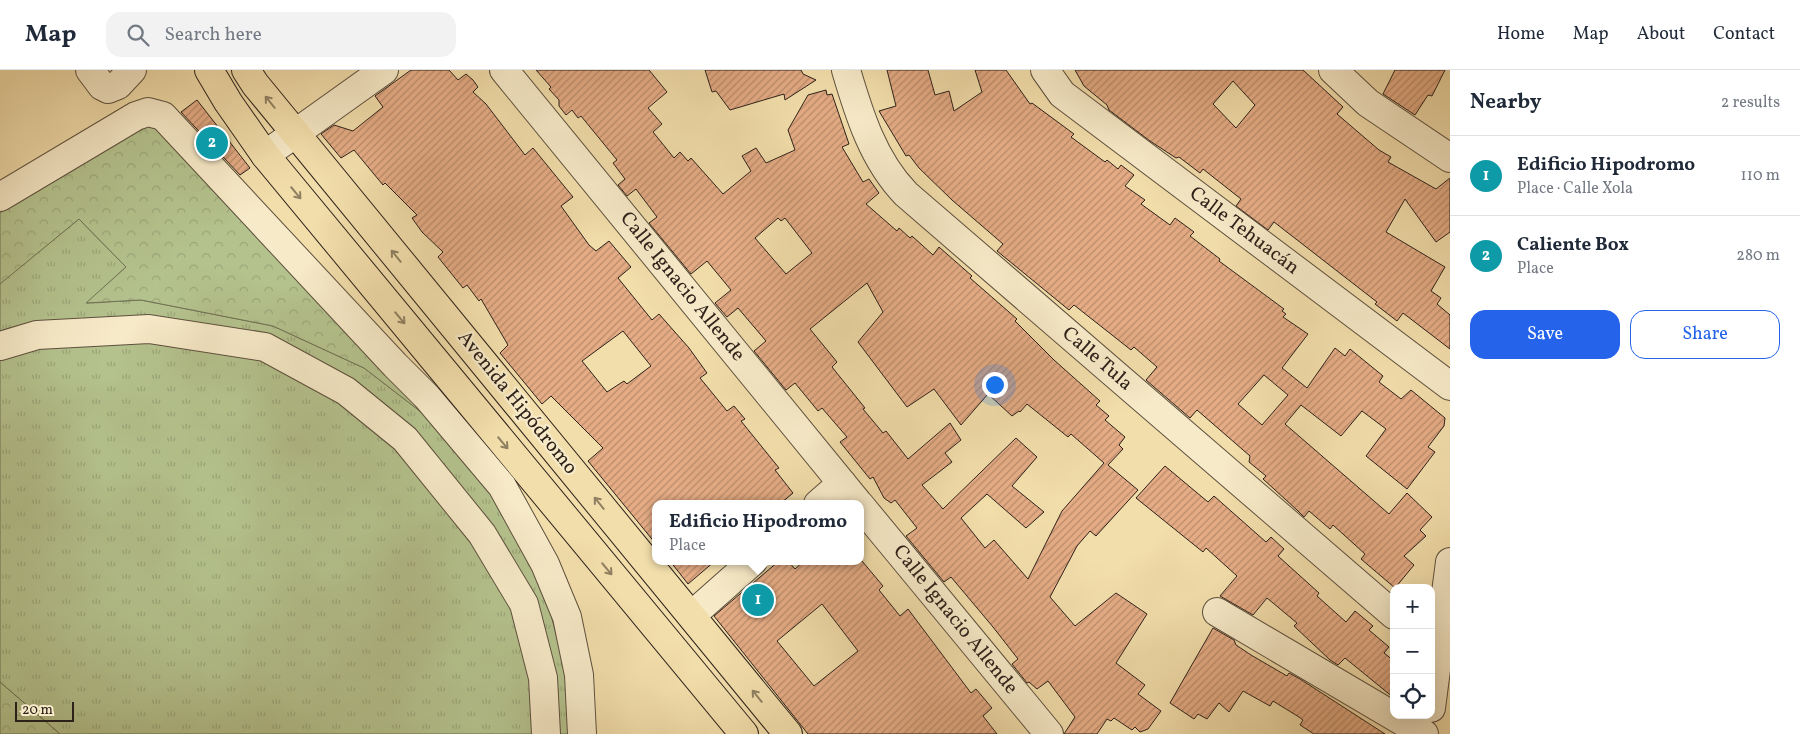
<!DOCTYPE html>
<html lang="en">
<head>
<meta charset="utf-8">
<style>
  body { margin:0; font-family:Vollkorn,serif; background:#f2f2f3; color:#1f2937 }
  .controls { position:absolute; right:15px; bottom:15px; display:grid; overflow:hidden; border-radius:10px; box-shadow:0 5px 20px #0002 }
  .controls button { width:45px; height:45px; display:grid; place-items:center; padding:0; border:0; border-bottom:1px solid #e0e1e3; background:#fff; color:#1f2937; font:25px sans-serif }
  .scale { position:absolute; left:15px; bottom:12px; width:59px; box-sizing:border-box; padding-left:5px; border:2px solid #2d211a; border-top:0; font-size:14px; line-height:18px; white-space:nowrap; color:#2d211a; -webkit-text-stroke:4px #f7eac8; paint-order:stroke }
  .you { position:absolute; left:994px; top:314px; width:18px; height:18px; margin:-12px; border:4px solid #fff; border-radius:50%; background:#1a73e8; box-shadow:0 0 0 8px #1a73e833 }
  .badge { display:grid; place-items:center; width:32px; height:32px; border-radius:50%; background:#2563eb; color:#fff; font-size:16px; font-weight:700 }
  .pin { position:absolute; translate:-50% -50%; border:2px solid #fff; box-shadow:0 1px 5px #0006 }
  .popup { position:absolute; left:652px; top:430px; width:212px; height:65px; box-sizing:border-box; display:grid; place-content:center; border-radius:10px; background:#fff; filter:drop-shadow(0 1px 4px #0005); font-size:16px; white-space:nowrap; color:#747a83 }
  .popup b { font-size:19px; color:#1f2937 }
  .popup::after { content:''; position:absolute; left:50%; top:100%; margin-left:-10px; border:10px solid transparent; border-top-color:#fff }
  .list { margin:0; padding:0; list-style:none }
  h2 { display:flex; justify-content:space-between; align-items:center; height:65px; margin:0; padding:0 20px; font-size:21px }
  h2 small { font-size:16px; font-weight:400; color:#747a83 }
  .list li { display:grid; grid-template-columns:32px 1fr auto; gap:15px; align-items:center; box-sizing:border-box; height:80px; padding:0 20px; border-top:1px solid #e0e1e3 }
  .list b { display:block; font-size:19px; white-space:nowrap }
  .list p { margin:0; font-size:16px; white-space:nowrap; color:#747a83 }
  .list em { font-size:16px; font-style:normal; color:#747a83 }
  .actions { display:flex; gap:10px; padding:15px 20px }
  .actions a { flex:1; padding:11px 0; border:1px solid #2563eb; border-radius:15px; text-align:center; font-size:18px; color:#2563eb }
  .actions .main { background:#2563eb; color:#fff }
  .icon { flex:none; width:28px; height:28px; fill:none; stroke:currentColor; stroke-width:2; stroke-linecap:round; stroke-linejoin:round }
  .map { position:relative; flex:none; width:1450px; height:664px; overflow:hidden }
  header { display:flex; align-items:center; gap:30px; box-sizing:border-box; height:70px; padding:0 25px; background:#fff; border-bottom:1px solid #e0e1e3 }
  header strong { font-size:24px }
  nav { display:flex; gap:28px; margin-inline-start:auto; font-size:18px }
  .search { width:350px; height:45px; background:#f2f2f3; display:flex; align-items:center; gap:12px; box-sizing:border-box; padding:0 18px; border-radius:15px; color:#747a83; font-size:19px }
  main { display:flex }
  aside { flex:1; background:#fff }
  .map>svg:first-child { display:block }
  .grass { fill:url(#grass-tufts); stroke:#707254 }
  .park { fill:url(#park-crowns); stroke:#707254 }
  .building { fill:url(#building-hatch); stroke:#2d211a; fill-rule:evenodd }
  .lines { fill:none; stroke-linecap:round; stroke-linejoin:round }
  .minor-casing { stroke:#5e503e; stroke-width:30 }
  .major-casing { stroke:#2d211a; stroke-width:30 }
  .minor { stroke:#f7eac8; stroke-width:28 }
  .major { stroke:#f2deab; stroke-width:28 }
  .oneway { stroke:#908062 }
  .labels { text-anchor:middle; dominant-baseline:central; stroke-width:4.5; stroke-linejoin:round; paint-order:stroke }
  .street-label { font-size:20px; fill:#2d211a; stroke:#f7eac8 }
</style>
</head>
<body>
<header>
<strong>Map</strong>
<div class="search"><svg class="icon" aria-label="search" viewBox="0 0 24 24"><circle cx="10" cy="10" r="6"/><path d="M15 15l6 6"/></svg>Search here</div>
<nav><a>Home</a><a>Map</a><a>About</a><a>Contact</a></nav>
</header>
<main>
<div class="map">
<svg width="1450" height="664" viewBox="0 0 1450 664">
  <defs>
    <pattern id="grass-tufts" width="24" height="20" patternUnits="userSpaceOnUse" patternTransform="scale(1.25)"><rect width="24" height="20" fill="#b4c28d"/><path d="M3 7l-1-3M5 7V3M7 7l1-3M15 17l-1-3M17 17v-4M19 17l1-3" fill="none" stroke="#9ba679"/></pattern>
    <pattern id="park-crowns" width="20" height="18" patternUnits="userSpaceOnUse" patternTransform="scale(1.25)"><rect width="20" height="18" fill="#b4c28d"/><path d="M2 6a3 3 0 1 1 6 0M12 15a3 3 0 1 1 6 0" fill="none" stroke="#9ba679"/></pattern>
    <pattern id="building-hatch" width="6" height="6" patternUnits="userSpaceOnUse" patternTransform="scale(1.25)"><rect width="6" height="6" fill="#e5ac85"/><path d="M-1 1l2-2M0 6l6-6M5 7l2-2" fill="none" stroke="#ba8c6c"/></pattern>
  </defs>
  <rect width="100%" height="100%" fill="#f2deab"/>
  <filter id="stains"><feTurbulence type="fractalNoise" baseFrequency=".004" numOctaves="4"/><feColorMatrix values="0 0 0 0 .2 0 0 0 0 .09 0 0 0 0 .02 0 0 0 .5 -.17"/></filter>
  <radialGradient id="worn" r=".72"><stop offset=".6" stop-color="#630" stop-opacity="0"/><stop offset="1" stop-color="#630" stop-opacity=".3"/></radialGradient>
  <path class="grass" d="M79 149 126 197 87 233 141 230 273 256 364 298 425 345 480 406 518 463 545 521 568 612 571 664H60L0 612V213Z"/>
  <path class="park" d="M147 36 425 345 364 298 273 256 141 230 86 233 126 197 79 149 0 214V143Z
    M0 612 60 664H0Z"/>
  <path class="building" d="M411 0H449L458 10 466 4 473 10 478 17 473 22 486 34 525 85 533 78 573 127 561 136 589 175 596 181 609 171 631 197 618 208 652 250 659 244 689 278 707 303 700 308 727 341 734 336 745 349 741 351 779 398 775 400 793 423 780 434H656V474L588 391 603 378 551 326 542 334 500 283 508 275 481 229 479 231 467 215 463 218 438 187 443 182 422 162 412 148 417 145 385 113 383 115 354 80 341 88 321 64 334 55 353 61 383 37 375 26ZM623 261 651 296 627 314 624 311 607 322 582 291Z
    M536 0H649L667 22 648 38 662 54 653 62 674 88 680 82 688 91 691 88 723 124 751 101 742 86 756 78 766 93 795 80 788 60 808 25 826 20 827 25 832 24 849 74 842 77 863 112 869 109 879 123 866 134 897 161 899 158 910 168 912 166 933 185 939 177 972 206 970 208 1017 249 1015 251 1054 290 1100 331 1096 335 1109 346 1105 350 1125 367 1119 375 1123 379 1108 395 1138 420 1096 466 1090 461 1077 476 1050 527 1075 556 1116 523 1147 544 1116 593 1145 615 1138 624 1161 641 1148 659 1140 662 1135 657 1132 660 1114 648 1111 651 1107 649 1097 664H1064L1075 647 1048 611 1037 619 1029 612 1027 613 1012 594 1018 589 993 557 951 507 944 512 906 466 917 458 895 430 891 433 884 428 873 407 870 409 840 372 847 367 822 338 818 341 795 313 786 320 754 281 766 271 738 238 727 247 715 233 731 220 707 191 691 204 649 153 657 147 636 119 627 126 618 115 625 109 613 93 617 90 581 46 578 48 572 40 566 45 559 36V30L549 19 551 17ZM778 148 781 151 785 148 812 183 786 204 755 168ZM867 213 883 242 858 272 907 337 934 319 961 355 988 324 1012 346 1019 341 1020 342 1027 334 1068 367 1071 364 1104 393 1062 441 1028 509 994 470 985 478 961 448 987 424 1026 458 1044 442 1012 416 1037 387 1016 368 943 439 922 415 952 392 945 383 961 370 950 353 908 389 886 361 883 363 863 339 865 338 832 297 837 292 810 259Z
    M705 0H801L803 4 816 10 785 30 784 24 730 40 716 21 712 22Z
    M887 0H928L935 25 949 21 954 41 982 22 975 0H1006L1030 34 1032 33 1074 64 1071 67 1105 92 1107 90 1118 99 1121 95 1134 105 1125 116 1145 130 1141 134 1170 155 1175 148 1194 162 1190 166 1220 189 1219 191 1284 239 1282 241 1286 244 1283 247 1308 264 1282 298 1307 318 1335 278 1345 286 1350 279 1383 306 1379 312 1401 329 1411 320 1445 348 1444 356 1428 377 1435 382 1407 419 1366 386 1386 359 1362 341 1341 366 1301 335 1285 354 1389 444 1407 423 1432 447 1420 460 1426 466 1404 486 1414 495 1395 518 1361 489 1365 484 1333 455 1330 459 1309 441 1304 447 1297 440 1263 409 1266 406 1249 392 1250 386 1197 340 1190 348 1146 310 1157 297 1134 277 1131 280 1074 235 1069 240 997 181 1003 174 952 130 919 98 909 85 906 86 879 41 896 36ZM1264 305 1288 325 1262 355 1238 334Z
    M1075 0H1303L1343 37 1337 44 1379 80 1391 87 1388 92 1436 119 1450 108V162L1436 172 1405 129 1386 162 1445 197 1431 221 1441 228 1437 234 1450 245V279L1403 243 1397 251 1375 234 1377 232 1274 152 1268 160 1236 136 1241 129 1203 99 1200 103 1179 87 1176 88 1150 71 1109 40 1107 35 1084 16ZM1233 11 1255 35 1236 58 1213 34Z
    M1395 0H1445L1432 26 1428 25 1415 45 1383 24Z
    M197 30 250 98 240 105 181 42Z
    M1165 396 1208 432 1214 426 1266 472 1271 467 1284 479 1278 486 1319 523 1317 526 1346 552 1355 541 1373 556 1369 560 1389 577 1384 583 1394 591V628L1345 588 1338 595 1330 590 1294 556 1297 553 1267 528 1253 545 1220 526 1237 506 1206 478 1203 482 1136 428Z
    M670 491H715L688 514Z
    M779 491H788L795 499 804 491H862L883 516 879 520 900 546 908 539 971 623 976 619 992 638 983 646 997 664H808L714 546ZM822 534 858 581 814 616 777 571Z
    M1213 558 1234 570 1236 575 1251 585 1287 606 1289 603 1300 609 1385 664H1314L1300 655 1303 650 1299 647 1273 631 1270 636 1243 621 1229 642 1219 633 1207 649 1198 644 1194 649 1170 633Z"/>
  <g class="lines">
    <g class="minor-casing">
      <path id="minor" d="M90 0 102 16 108 19 118 15 132 0
        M504 0 859 434
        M846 0C859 44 873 90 906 124L1394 545
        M1045 0 1062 24 1450 316
        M1333 0 1368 33 1450 88
        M265 85 384 0
        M0 127 136 46 148 42 163 46 395 295 427 327 502 416 545 494 567 547 579 605 582 664
        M0 276 37 265 149 259 265 277 346 321 405 369 482 464 524 534 543 608 546 664
        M818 434 842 413
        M860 435 1049 664
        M1217 542 1424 664
        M692 545 753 491
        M1431 638 1450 492"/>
    </g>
    <g class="major-casing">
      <path id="major" d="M209 0 228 32 265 85 744 664
        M246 0 255 14 788 664"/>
    </g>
    <use href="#minor" class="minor"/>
    <use href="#major" class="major"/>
  </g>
  <defs><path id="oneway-shaft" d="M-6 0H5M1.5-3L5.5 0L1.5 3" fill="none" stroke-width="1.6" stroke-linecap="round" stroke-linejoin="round" transform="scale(1.25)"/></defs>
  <g class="oneway">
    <use href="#oneway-shaft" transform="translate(270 32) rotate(-129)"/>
    <use href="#oneway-shaft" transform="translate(296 123) rotate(50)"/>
    <use href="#oneway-shaft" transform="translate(396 186) rotate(-129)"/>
    <use href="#oneway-shaft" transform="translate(400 248) rotate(50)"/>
    <use href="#oneway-shaft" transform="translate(503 373) rotate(50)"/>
    <use href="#oneway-shaft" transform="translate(599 433) rotate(-129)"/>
    <use href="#oneway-shaft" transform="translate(607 499) rotate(50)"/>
    <use href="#oneway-shaft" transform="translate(757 626) rotate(-129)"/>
  </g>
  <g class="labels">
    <g class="street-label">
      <text transform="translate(1244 161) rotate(37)">Calle Tehuacán</text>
      <text transform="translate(682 217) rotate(51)">Calle Ignacio Allende</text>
      <text transform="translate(1097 289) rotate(41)">Calle Tula</text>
      <text transform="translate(517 333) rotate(51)">Avenida Hipódromo</text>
      <text transform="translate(955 550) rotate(51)">Calle Ignacio Allende</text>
    </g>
  </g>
  <rect width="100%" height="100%" filter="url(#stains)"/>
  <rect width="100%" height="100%" fill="url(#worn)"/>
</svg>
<div class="controls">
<button>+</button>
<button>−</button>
<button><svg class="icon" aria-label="locate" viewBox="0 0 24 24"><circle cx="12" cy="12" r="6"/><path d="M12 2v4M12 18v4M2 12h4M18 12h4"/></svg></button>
</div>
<div class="scale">20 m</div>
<div class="you"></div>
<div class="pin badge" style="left:758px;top:530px;background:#0f9aa8">1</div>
<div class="popup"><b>Edificio Hipodromo</b>Place</div>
<div class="pin badge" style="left:212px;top:73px;background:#0f9aa8">2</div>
</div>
<aside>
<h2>Nearby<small>2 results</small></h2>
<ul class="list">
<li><span class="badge" style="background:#0f9aa8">1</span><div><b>Edificio Hipodromo</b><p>Place · Calle Xola</p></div><em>110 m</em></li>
<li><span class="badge" style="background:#0f9aa8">2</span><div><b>Caliente Box</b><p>Place</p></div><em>280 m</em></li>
</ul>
<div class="actions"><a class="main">Save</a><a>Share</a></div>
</aside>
</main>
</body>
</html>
